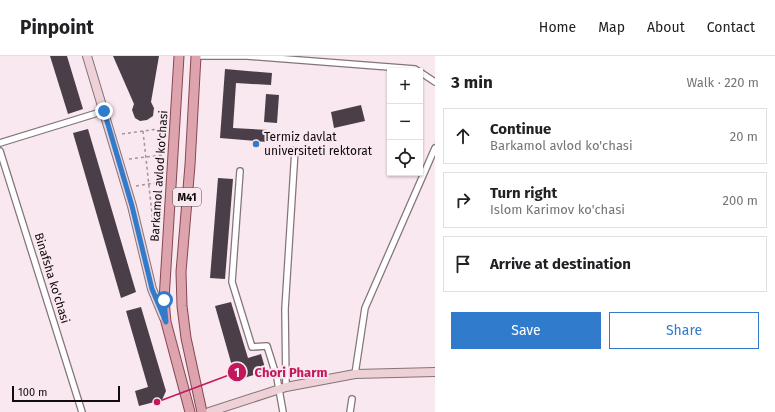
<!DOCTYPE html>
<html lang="en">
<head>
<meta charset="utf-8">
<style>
  body { margin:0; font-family:"Fira Sans",sans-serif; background:#f6f6f6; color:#202124 }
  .controls { position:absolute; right:12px; top:12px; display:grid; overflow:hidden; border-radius:0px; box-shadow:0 1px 3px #0004 }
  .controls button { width:36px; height:36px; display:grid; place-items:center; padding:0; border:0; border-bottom:1px solid #e0e0e0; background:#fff; color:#202124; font:20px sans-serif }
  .scale { position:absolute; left:12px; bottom:10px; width:108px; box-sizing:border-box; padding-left:4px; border:2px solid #100b0d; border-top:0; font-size:11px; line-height:14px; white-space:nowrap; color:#100b0d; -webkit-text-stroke:3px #f9e8ef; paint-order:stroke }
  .stop { position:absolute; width:12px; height:12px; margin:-9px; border:3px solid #307bcc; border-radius:50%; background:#fff }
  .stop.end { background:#307bcc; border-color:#fff; box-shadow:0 1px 4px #0008 }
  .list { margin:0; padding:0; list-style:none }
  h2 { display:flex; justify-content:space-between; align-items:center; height:52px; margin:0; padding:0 16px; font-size:17px }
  h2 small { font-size:13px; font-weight:400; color:#757577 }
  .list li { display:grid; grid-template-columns:26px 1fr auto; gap:12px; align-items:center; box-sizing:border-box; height:56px; margin:0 8px 8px; padding:0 8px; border:1px solid #e0e0e0; border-radius:0px }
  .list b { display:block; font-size:15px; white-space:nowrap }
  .list p { margin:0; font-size:13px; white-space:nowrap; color:#757577 }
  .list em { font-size:13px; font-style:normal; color:#757577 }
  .actions { display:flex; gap:8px; padding:12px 16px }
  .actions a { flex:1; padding:9px 0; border:1px solid #307bcc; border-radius:0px; text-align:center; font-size:14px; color:#307bcc }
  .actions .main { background:#307bcc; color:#fff }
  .icon { flex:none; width:22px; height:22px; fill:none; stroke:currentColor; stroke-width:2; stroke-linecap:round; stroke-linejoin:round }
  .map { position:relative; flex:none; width:435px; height:356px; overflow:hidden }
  header { display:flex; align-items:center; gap:24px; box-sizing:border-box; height:56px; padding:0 20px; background:#fff; border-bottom:1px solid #e0e0e0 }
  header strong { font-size:19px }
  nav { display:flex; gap:22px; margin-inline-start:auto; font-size:14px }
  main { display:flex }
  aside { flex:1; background:#fff }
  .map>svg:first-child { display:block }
  .building { fill:#4a3f48 }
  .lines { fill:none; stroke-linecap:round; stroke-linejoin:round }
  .street-casing { stroke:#83747a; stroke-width:8 }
  .secondary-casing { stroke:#83747a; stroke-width:10 }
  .primary-casing { stroke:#874752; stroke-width:11 }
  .path { stroke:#a09499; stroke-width:1.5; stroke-dasharray:3 3; stroke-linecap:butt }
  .street { stroke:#fff; stroke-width:5.5 }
  .secondary { stroke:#eed1d6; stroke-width:8 }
  .primary { stroke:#dda4ad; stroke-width:9 }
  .route { stroke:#307bcc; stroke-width:5 }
  .poi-dot { fill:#307bcc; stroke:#f9e8ef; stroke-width:1.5 }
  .labels { text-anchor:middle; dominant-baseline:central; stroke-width:4; stroke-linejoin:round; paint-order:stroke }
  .shield { fill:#f9e8ef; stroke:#564d51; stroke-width:1 }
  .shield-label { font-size:11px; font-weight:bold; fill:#100b0d }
  .poi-label { font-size:12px; fill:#100b0d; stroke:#f9e8ef; text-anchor:start }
  .street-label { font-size:12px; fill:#100b0d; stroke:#f9e8ef }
  .leader { fill:none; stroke:#c2185b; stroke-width:1.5 }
  .callout-dot { fill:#c2185b; stroke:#f9e8ef; stroke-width:1.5 }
  .mark-label { font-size:12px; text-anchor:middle; font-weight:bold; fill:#fff }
  .callout-label { font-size:13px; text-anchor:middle; font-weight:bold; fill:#c2185b; stroke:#f9e8ef; stroke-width:4; stroke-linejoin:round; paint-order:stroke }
</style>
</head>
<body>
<header>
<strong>Pinpoint</strong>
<nav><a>Home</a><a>Map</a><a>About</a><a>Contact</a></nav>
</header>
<main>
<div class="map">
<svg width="435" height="356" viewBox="0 0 435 356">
  <rect width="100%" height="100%" fill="#f9e8ef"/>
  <path class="building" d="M50 0H67L83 53 68 58Z
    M113 0H159L151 46 154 52 153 60 147 64 140 65 135 62 132 54 134 48Z
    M225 13 272 17 271 29 236 27 233 72 268 74 267 86 220 82Z
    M266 38 279 39 277 67 264 66Z
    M361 49 365 65 334 72 331 56Z
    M88 73 136 236 121 242 73 77Z
    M218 122 233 123 225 223 210 222Z
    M231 246 248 302 261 298 266 315 244 322 234 317 215 250Z
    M141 251 166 335 162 344 139 350 135 335 148 331 126 255Z"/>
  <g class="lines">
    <g class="street-casing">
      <path id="street" d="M199 0H247L415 13 418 15
        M420 16 435 26
        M0 87 104 55
        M0 95 82 356
        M240 115 232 226 252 291 267 290 277 322 283 356
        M355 318 365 252 435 92
        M286 331 285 253 295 94
        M350 356 352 343"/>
    </g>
    <g class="secondary-casing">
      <path id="secondary" d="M87 0 132 150 152 233 164 262
        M209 356 286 331 355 318 435 316"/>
    </g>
    <g class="primary-casing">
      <path id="primary" d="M179 0 164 244 166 266 190 356
        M196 0 190 109 181 216 182 250 186 282 202 356"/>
    </g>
    <path class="path" d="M143 75 153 167
      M122 78 165 72
      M129 103 163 99
      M136 130 161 126"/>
    <use href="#street" class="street"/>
    <use href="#secondary" class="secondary"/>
    <use href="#primary" class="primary"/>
  </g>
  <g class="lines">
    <path class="route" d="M104 55 132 150 152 233 166 266 164 244"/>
  </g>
  <circle class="poi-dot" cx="256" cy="88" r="4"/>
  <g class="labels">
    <rect class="shield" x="173" y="132" width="28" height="18" rx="3"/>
    <g class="shield-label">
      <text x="187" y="141">M41</text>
    </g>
    <g class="poi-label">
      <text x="264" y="81">Termiz davlat<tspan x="264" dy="14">universiteti rektorat</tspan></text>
    </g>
    <g class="street-label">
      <text transform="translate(159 120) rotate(-86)">Barkamol avlod ko'chasi</text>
      <text transform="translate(52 222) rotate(73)">Binafsha ko'chasi</text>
    </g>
  </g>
  <path class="leader" d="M157 346L237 316"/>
  <g class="callout-dot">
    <circle cx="157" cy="346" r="4"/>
    <circle cx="237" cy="316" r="10"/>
  </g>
  <g class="mark-label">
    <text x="237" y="321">1</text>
  </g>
  <g class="callout-label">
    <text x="291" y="321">Chori Pharm</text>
  </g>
</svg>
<div class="controls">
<button>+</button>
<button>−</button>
<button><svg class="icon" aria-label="locate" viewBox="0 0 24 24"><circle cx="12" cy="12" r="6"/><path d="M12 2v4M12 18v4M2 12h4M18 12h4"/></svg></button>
</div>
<div class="scale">100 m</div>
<div class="stop" style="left:164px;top:244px"></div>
<div class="stop end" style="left:104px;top:55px"></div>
</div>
<aside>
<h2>3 min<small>Walk · 220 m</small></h2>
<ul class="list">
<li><svg class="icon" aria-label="ahead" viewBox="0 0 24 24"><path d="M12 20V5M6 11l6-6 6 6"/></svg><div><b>Continue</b><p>Barkamol avlod ko'chasi</p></div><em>20 m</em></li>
<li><svg class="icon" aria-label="right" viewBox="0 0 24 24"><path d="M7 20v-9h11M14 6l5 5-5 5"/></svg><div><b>Turn right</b><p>Islom Karimov ko'chasi</p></div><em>200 m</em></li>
<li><svg class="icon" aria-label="arrive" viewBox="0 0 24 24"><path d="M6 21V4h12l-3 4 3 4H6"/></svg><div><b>Arrive at destination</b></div></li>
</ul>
<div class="actions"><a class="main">Save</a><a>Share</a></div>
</aside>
</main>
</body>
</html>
